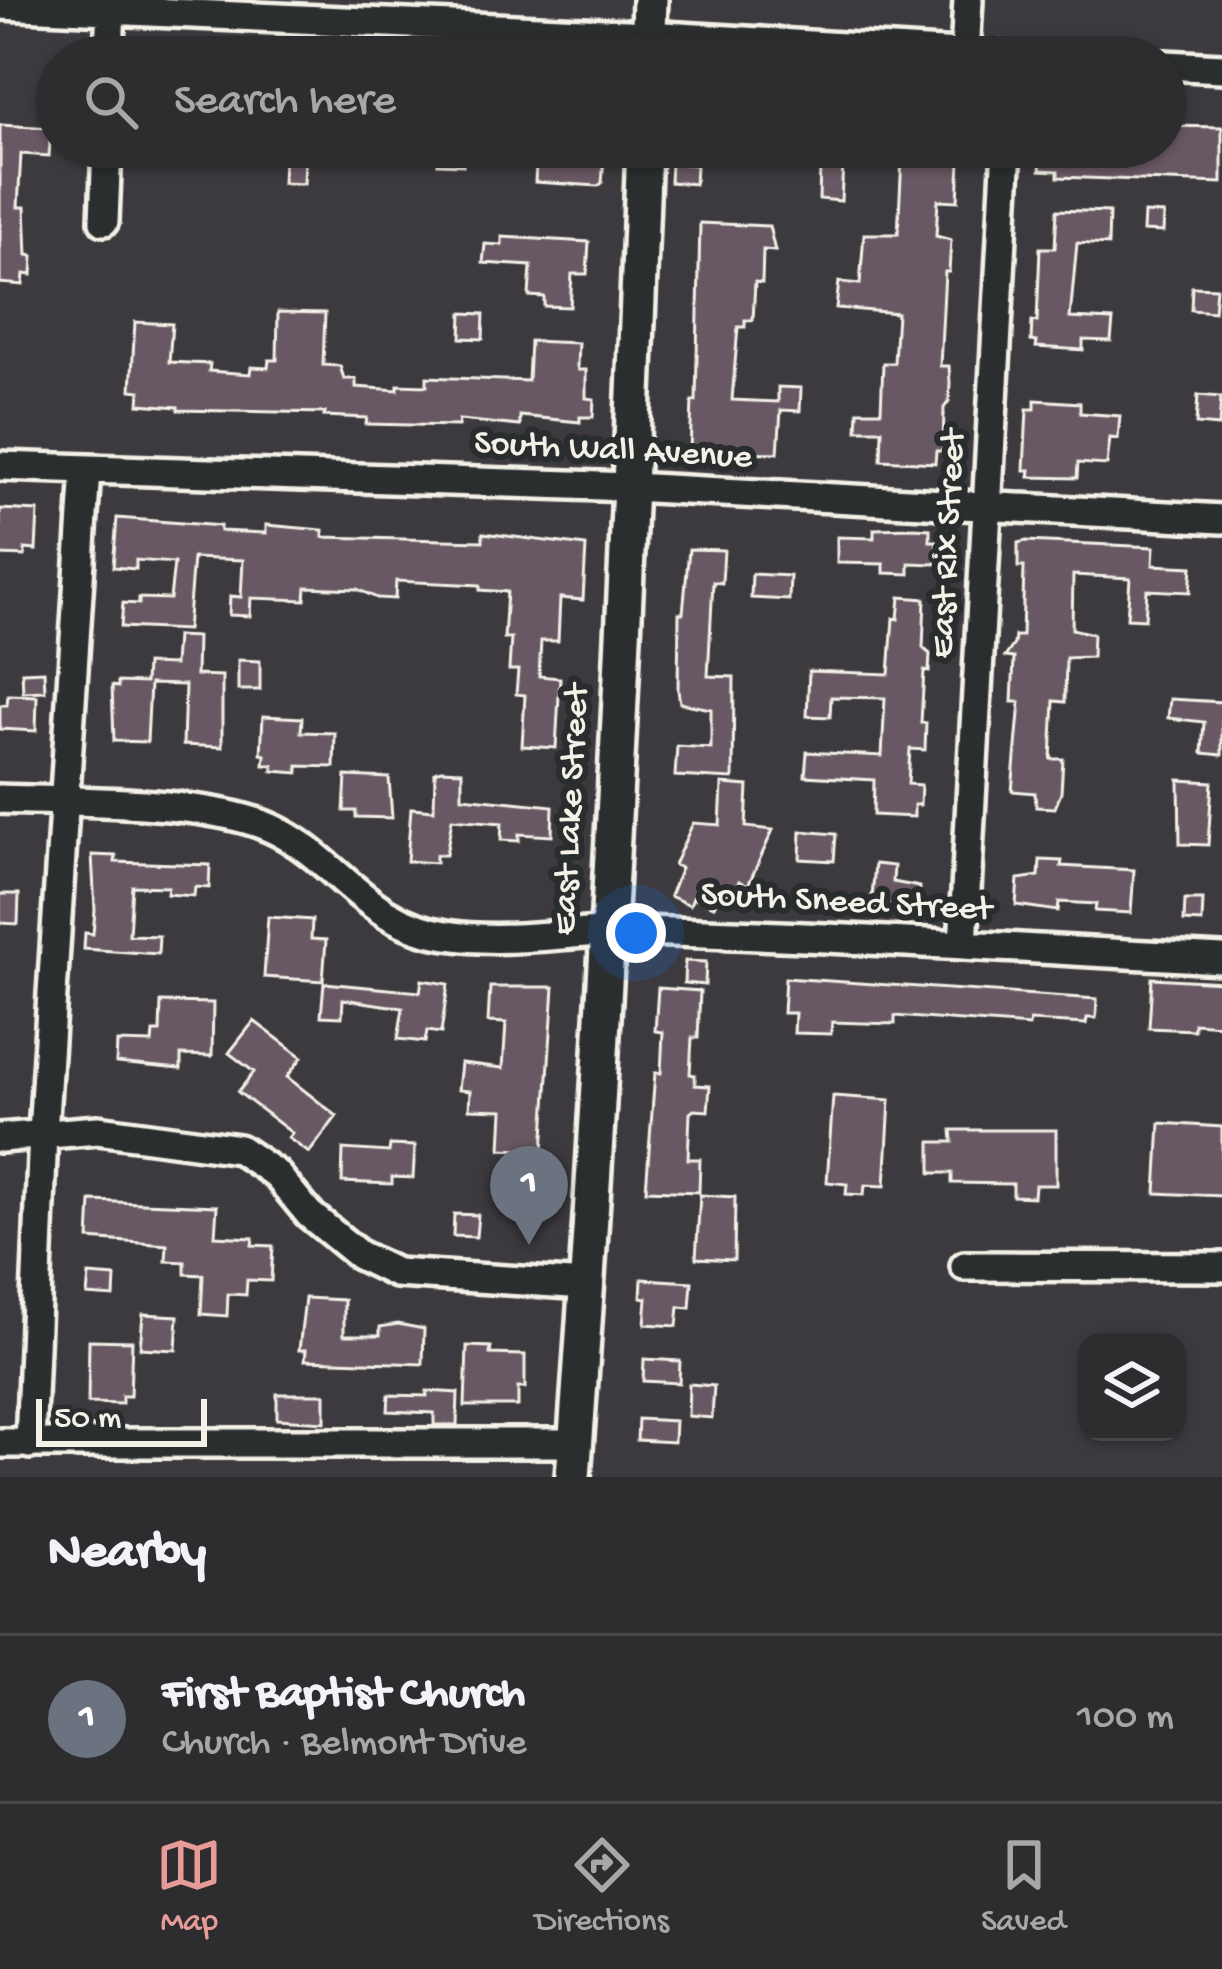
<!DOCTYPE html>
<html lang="en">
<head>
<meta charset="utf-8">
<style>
  body { margin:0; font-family:"Gochi Hand",sans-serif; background:#353436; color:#f1f3f6 }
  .controls { position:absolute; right:36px; bottom:36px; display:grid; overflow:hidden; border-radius:24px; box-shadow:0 3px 9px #0004 }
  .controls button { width:108px; height:108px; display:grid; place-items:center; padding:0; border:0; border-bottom:3px solid #48484a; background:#2d2c2e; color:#f1f3f6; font:60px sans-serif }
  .scale { position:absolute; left:36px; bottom:30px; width:171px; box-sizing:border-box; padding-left:12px; border:6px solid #f4f1e8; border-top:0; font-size:33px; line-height:42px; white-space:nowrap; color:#f4f1e8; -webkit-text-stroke:9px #2a2d2e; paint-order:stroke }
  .you { position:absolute; left:636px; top:933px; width:42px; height:42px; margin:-30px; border:9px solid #fff; border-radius:50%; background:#1a73e8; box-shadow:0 0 0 18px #1a73e833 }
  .badge { display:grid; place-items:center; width:78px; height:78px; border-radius:50%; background:#e69b98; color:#fff; font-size:39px; font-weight:700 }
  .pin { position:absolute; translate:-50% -99px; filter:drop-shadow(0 3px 6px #0008) }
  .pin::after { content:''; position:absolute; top:63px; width:42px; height:36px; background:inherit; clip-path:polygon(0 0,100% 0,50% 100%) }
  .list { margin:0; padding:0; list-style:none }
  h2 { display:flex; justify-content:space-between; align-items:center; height:156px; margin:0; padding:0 48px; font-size:51px }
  h2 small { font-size:39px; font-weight:400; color:#a7a7aa }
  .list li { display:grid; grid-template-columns:78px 1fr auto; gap:36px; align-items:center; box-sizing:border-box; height:168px; padding:0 48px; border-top:3px solid #48484a }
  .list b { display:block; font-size:45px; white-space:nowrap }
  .list p { margin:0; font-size:39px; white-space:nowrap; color:#a7a7aa }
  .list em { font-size:39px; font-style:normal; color:#a7a7aa }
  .icon { flex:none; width:66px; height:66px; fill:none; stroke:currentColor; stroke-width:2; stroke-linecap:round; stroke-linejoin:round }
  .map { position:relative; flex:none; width:1222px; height:1477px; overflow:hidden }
  .search { position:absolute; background:#2d2c2e; box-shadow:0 3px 9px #0004; left:36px; right:36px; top:36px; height:132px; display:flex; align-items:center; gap:30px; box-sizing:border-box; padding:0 42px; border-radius:66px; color:#a7a7aa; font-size:45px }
  .sheet { height:324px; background:#2d2c2e }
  nav { display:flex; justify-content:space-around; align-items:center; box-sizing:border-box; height:168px; border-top:3px solid #48484a; background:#2d2c2e; font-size:33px; color:#a7a7aa }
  nav a { display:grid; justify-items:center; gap:6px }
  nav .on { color:#e69b98 }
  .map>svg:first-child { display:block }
  .building { fill:#675864; stroke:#f4f1e8; stroke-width:3 }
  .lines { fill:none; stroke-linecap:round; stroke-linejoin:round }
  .minor-casing { stroke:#f4f1e8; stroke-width:36 }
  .tertiary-casing { stroke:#f4f1e8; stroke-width:42 }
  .minor { stroke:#2a2d2e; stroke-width:27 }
  .tertiary { stroke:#2a2d2e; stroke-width:33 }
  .labels { text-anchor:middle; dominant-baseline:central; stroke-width:12; stroke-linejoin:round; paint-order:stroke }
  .street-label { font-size:36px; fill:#f4f1e8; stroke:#2a2d2e }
</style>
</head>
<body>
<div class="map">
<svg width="1222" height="1477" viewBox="0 0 1222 1477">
  <rect width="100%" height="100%" fill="#3c3a3e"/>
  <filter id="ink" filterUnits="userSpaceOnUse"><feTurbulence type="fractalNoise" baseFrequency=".00833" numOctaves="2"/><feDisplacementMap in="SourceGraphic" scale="24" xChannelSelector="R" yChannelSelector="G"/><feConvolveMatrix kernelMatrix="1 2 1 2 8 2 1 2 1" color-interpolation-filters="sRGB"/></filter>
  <g filter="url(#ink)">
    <path class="building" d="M0 125 51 128 49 156 21 154 18 207H25L27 255 33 256 32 275 24 274 23 285 0 283Z
      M1165 126 1222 127V183L1058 177V171L1040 170 1042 147H1165Z
      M440 147H464L463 165 438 164Z
      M537 147H585V153L599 154 604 158 602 183 598 186 535 182Z
      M789 147H844L841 201 819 199 820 166 788 164Z
      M284 155 305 157 304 184 283 183Z
      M902 158 960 161 958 201 938 200 936 236 951 240 949 272H945L940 366H949L950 383 949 401 944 408 943 451H936L935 463 881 460 882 430H857L858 411H881L883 363H894L897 313 836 308 839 282 860 284 864 234H898Z
      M671 163 696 165 695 184 670 182Z
      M1057 210 1109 212 1108 245 1077 243 1070 318 1113 320 1111 341 1083 340V350L1036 347 1037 342 1031 341 1032 321 1037 322 1040 248H1055Z
      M1144 213 1164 214 1163 232 1143 231Z
      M700 223 769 226 775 251 763 250 762 283 755 282 753 320H745V327H738L732 400 778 402V387L801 388 800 411 781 410 778 453 690 451 692 401H696Z
      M502 237 589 242 587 274H572L570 307 544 306V297L529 296 531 266 483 263 485 244 502 245Z
      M1192 287 1216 288 1214 312 1191 310Z
      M278 312 325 313 323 365 340 366 344 379H356V387L398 390V385L427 386V377L528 381 530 341 578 343 577 366 578 370H586V398L594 399 593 417H580V422L520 416V426L459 420 458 426 366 424 367 418 324 416 325 413 178 410V407L139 404 140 391 131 390 135 322 172 324 169 362 210 364 209 371 250 374 251 367 268 368 269 360H277Z
      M462 313 484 314 483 339 461 338Z
      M1198 395 1221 397 1219 426 1196 424Z
      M1035 400 1080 403V413L1120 416 1118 439 1110 438 1107 465 1078 463 1077 478 1029 477 1030 470H1024L1027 409H1035Z
      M0 509 38 511 36 550 25 549V556L0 555Z
      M117 518 220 526V531L266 533V525L323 530V537L483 541V533L586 546 583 600 560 598 558 641H541L539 676 560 678 556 748 522 746 525 695 516 694 518 670H509L511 638H504L507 592 480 590V585L396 581 395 599 377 598 357 589 306 587 305 600 251 598 250 616 229 615 230 596 241 597 243 560 193 558 187 630 121 627 123 603 139 604V598L170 599 174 563 136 560V569L113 567Z
      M913 528 930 529V541H937L936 564 909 563V574L884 573V564L837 563V537L874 538V529Z
      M1026 541 1154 547 1153 565 1192 567 1190 592 1147 590 1145 619 1127 618 1130 578 1073 575 1072 629 1093 634 1092 657 1066 658 1065 702 1054 701 1051 759H1063L1061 793 1055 808 1036 807 1035 793 1012 791 1020 702H1012L1014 658 1005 657 1014 644 1015 636H1022L1024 567H1018V543Z
      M689 549 724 550 722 583 713 582 708 676 734 677 733 779 675 776 677 746 711 748V709L680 703 678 690 679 613H683Z
      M752 574 790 576 789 600 751 598Z
      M900 597 925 599 923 648 930 654 929 672 924 671 921 723H926L925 750 910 749 908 784 921 785 920 805H914V817L873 815 874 780 805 776 807 752 882 756 885 698 831 697 830 717 807 716 809 671 889 674 893 618 898 619Z
      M176 636 197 637 196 675 222 676V747L183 745 185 685 150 684 147 742 114 741 112 686 118 687V682L145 683 146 664 174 665Z
      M238 660 260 661V690H238Z
      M44 671 45 691 23 692 22 672Z
      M8 695 37 696 36 731 0 729V705H7Z
      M1170 699 1222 702V755L1202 753 1204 722 1168 718Z
      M263 716 302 718 301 732 335 733 334 767 298 766V773L273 771V765H264L265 755 261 754Z
      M441 770 462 771V797L553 806 552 836 519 834V841L501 840 502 823 452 819 446 855H436V863L407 861 411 808 434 810 435 772Z
      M346 776 389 778 392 818 356 817V811H344Z
      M1179 780 1212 782 1208 845 1180 844Z
      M722 784 748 786 746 827 773 830 748 885 739 881 732 896 721 890 714 906 693 897 690 905 670 896 681 868 674 865 693 823 720 825Z
      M801 831 836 834 834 861 800 859Z
      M92 855 116 856 115 862 210 865 209 888 195 887 194 896 167 894 168 887 132 886 129 935 159 936 158 954 84 949 85 933 93 934 95 910Z
      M1040 860 1062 861 1061 866 1134 870 1131 913 1095 911 1096 904 1059 902 1058 911 1016 905 1018 879 1039 876Z
      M875 864 894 866 893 882 920 887 918 917 879 915V909L871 908Z
      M0 894H19L18 924 0 923Z
      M1185 900H1203L1202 922 1184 921Z
      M268 917 312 920 311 939 326 940 323 981 264 977Z
      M685 961 706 962 705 985 684 983Z
      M785 978 1097 999 1096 1018H1087L1086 1024 1030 1021 1029 1026 895 1016V1024L832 1022 831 1034 794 1033 795 1013H783Z
      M1152 978 1222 982V1025L1194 1023V1030L1149 1028Z
      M422 980 448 984 441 1033 427 1031 425 1042 398 1039 403 1008 343 999 342 1017 321 1016 324 983 420 992Z
      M490 987H554L543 1151 501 1149 503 1110 469 1109 470 1091 458 1090 461 1063 503 1068 506 1023 488 1022Z
      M658 988 700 991 698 1038H692L690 1074 695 1075V1085L710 1086 708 1111 694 1110 690 1113 688 1159H700L699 1192 646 1190 655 1073H661L663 1032 655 1031Z
      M161 1002 213 1003 212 1056 181 1055V1069L116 1063 117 1042 152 1043 153 1032H160Z
      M254 1021 302 1057 287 1077 337 1116 309 1153 288 1138 292 1133 238 1092 254 1072 229 1053Z
      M833 1096 890 1100 885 1186 865 1185 864 1195 846 1194 847 1184 827 1182Z
      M1160 1123 1222 1127V1196L1156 1193Z
      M952 1130H1056V1185H1035L1034 1197 1013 1196V1184L952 1183V1173H931V1142H953Z
      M390 1145 415 1146 413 1178 392 1177V1184L342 1182 343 1149 389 1152Z
      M700 1195 735 1197 734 1260 696 1258Z
      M91 1201 217 1206 215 1236 253 1238 252 1245 273 1246 271 1281 247 1280 246 1295 228 1294 227 1316 201 1314 203 1275 185 1274V1262L166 1261 167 1245 89 1239Z
      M454 1214 478 1215 476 1237 453 1236Z
      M89 1275 115 1277 114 1297 87 1295Z
      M642 1279 692 1282 690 1308 679 1307 677 1326 645 1324 647 1298 641 1297Z
      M305 1298 344 1300V1335H380V1327L398 1324 424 1329 423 1364 305 1360 306 1350H299Z
      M143 1314 178 1316 176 1350 140 1348Z
      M89 1340 132 1341 130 1396H122V1404L88 1403Z
      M467 1346 491 1347 490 1354 525 1355V1388H518V1406H465Z
      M644 1359 680 1361 679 1383 643 1381Z
      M689 1384 714 1386 712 1418 688 1416Z
      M427 1391 458 1393 457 1425H434V1413L388 1411 389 1395 427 1396Z
      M277 1394H325V1422L277 1419Z
      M638 1419 675 1421 674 1442 637 1440Z"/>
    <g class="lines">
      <g class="minor-casing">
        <path id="minor" d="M0 5 648 35 1007 57
          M965 55 968 0
          M109 57 111 0
          M1165 65 1222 68
          M104 221 107 147
          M0 466 631 487 1222 519
          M0 799C73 802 207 799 271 828 339 859 363 923 447 935 511 945 575 930 638 931 833 936 1028 949 1222 959
          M963 945 1007 147
          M0 1138 98 1130 239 1149 276 1174 309 1214 359 1255 396 1273 587 1285
          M965 1266 1222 1267
          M0 1443H575
          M30 1444 43 1133 86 469"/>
      </g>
      <g class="tertiary-casing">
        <path id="tertiary" d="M648 57 650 0
          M573 1477C606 1034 627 590 644 147"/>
      </g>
      <use href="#minor" class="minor"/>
      <use href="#tertiary" class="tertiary"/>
    </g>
  </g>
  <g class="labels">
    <g class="street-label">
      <text transform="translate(613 452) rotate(3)">South Wall Avenue</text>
      <text transform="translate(950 544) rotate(-87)">East Rix Street</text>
      <text transform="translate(573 810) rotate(-87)">East Lake Street</text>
      <text transform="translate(846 904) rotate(3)">South Sneed Street</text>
    </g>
  </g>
</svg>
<div class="controls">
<button><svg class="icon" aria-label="layers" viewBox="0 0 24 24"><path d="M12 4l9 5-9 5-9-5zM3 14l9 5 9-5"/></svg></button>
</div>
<div class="scale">50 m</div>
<div class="you"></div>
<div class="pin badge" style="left:529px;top:1245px;background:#6b7280">1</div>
<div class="search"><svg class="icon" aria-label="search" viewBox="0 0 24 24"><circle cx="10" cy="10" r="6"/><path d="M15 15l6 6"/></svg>Search here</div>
</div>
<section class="sheet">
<h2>Nearby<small></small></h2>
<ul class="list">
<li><span class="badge" style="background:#6b7280">1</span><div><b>First Baptist Church</b><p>Church · Belmont Drive</p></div><em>100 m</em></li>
</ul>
</section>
<nav>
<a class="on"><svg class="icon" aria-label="map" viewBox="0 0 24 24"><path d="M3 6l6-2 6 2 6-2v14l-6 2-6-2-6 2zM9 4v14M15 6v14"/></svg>Map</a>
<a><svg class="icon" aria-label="directions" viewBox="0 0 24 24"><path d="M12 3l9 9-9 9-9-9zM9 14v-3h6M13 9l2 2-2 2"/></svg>Directions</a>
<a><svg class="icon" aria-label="saved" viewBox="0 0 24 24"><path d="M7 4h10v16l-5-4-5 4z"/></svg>Saved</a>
</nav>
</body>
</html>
